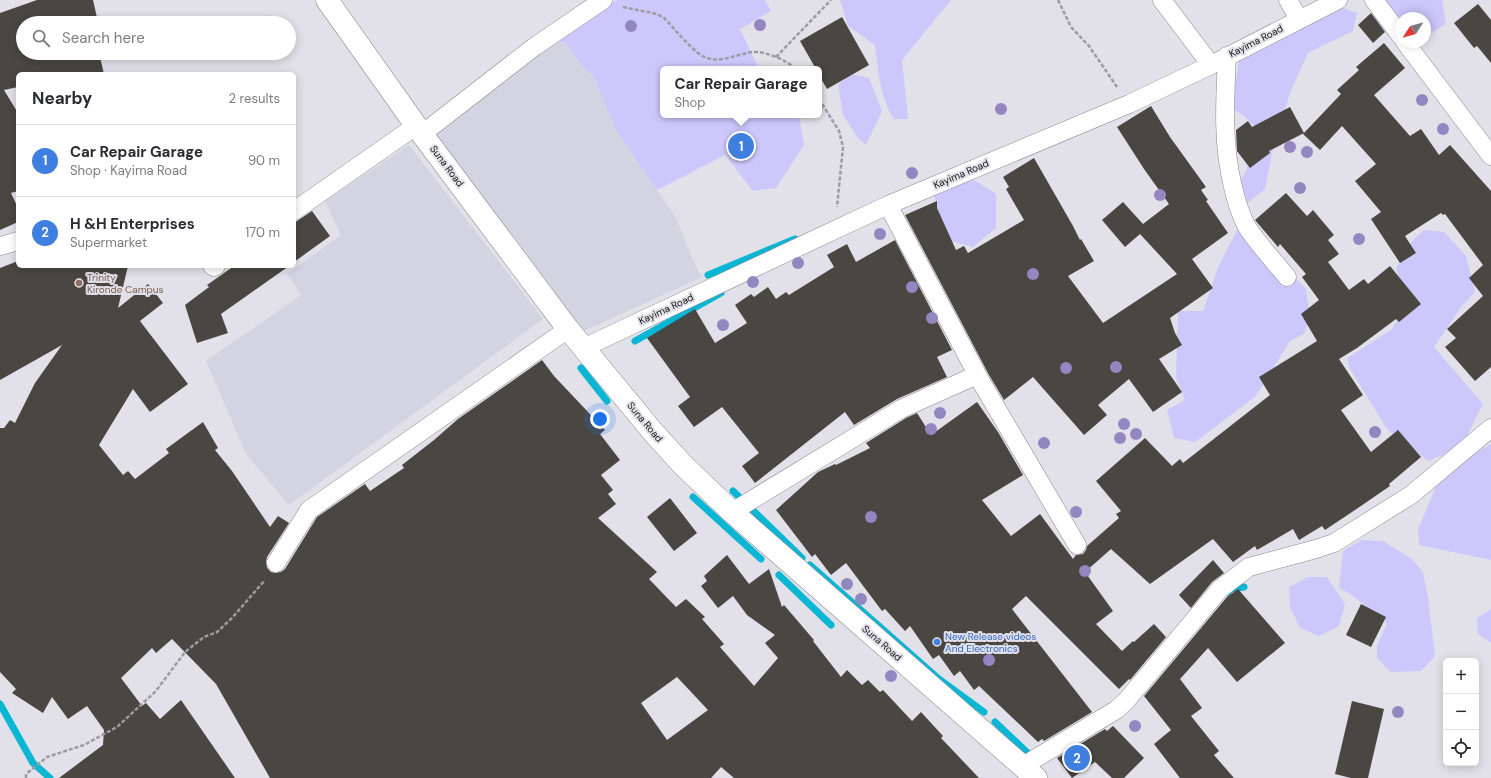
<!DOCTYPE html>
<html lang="en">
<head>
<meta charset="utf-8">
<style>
  body { margin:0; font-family:"DM Sans",sans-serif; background:#f7f7f7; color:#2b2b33 }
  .controls { position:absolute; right:12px; bottom:12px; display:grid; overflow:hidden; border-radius:6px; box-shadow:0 2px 10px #0003 }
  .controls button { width:36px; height:36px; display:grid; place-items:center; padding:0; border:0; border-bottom:1px solid #e1e1e2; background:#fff; color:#2b2b33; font:20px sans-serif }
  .compass { position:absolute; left:1395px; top:12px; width:36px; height:36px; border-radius:50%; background:#fff; box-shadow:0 2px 10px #0003; rotate:234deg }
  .you { position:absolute; left:600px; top:419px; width:14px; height:14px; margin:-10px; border:3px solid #fff; border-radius:50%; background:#1a73e8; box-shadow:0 0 0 6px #1a73e833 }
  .badge { display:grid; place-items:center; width:26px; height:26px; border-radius:50%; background:#2b757a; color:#fff; font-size:13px; font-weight:700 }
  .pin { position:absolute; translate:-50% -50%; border:2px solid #fff; box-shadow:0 1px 4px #0006 }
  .popup { position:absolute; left:660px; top:66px; width:162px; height:52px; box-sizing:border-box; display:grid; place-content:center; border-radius:6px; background:#fff; filter:drop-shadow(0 1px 3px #0005); font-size:13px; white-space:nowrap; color:#7c7c81 }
  .popup b { font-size:15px; color:#2b2b33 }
  .popup::after { content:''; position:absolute; left:50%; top:100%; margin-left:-8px; border:8px solid transparent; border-top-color:#fff }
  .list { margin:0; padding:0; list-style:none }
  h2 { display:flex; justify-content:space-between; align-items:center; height:52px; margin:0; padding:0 16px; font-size:17px }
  h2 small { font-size:13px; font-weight:400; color:#7c7c81 }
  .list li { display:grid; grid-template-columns:26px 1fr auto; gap:12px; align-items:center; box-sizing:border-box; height:72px; padding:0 16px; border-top:1px solid #e1e1e2 }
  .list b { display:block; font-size:15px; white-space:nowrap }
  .list p { margin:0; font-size:13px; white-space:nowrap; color:#7c7c81 }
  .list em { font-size:13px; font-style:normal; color:#7c7c81 }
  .icon { flex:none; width:22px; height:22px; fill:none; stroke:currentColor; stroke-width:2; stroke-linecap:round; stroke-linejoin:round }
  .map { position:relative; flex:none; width:1491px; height:778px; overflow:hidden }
  .search { position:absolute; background:#fff; box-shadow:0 2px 10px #0003; left:16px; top:16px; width:280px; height:44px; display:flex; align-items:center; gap:10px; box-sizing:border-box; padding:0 14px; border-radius:22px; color:#7c7c81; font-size:15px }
  .panel { position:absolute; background:#fff; box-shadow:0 2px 10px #0003; left:16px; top:72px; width:280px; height:196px; border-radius:6px }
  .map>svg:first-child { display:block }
  .built { fill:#d4d3e2 }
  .green { fill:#ccc8fb }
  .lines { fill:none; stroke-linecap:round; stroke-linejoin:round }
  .stream { stroke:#09b6d4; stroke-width:7 }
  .building { fill:#4a4641; fill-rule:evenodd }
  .street-casing { stroke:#88888f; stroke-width:19 }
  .secondary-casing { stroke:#88888f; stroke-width:23 }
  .path { stroke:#9b9ba1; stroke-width:2.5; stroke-dasharray:4 2; stroke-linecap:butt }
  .street { stroke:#fff; stroke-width:18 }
  .secondary { stroke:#fff; stroke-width:22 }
  .tree { fill:#9387c2 }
  .education-dot { fill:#8d6e63; stroke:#e2e1e9; stroke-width:1.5 }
  .shop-dot { fill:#3f7fe0; stroke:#e2e1e9; stroke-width:1.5 }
  .labels { text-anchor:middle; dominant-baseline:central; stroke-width:4; stroke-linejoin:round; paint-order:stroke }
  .street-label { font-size:10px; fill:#17171a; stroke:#e2e1e9 }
  .education-label { font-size:10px; fill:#785e54; stroke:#e2e1e9; text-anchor:start }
  .shop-label { font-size:10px; fill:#366cbe; stroke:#e2e1e9; text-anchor:start }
</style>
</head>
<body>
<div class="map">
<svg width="1491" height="778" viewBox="0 0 1491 778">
  <rect width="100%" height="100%" fill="#e2e1e9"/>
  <path class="built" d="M565 42 585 70 592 74 615 128 676 218 696 267 702 277 580 333 427 133 543 45Z
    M409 145 543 319 289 505 246 454 206 361 301 295 287 274 341 235 325 201Z"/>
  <path class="green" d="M617 0H765L771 11 740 29 759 69H663V115H799L804 145 776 188 753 191 725 155 657 190 615 128 592 74 585 70 565 42 552 43Z
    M840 0H951L902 60 908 119H894C880 98 878 70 875 45L848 26Z
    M1370 0H1442L1446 24 1425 36V18H1401V39L1389 37 1375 20Z
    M1337 6 1357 13 1353 31 1308 53 1290 93 1273 148 1265 189 1246 204 1239 182 1246 171 1258 130 1245 117 1231 107 1240 56Z
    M851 74 869 78 882 111 866 145 858 138 843 115 838 84Z
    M968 176 996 194V228L973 247 946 240 934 195Z
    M1241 223 1262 242 1306 289 1310 318 1304 334 1290 341 1256 396 1195 442 1174 438 1167 410 1185 400 1176 377 1178 311H1203L1219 265Z
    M1424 230 1444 232 1466 256 1475 292 1462 306 1434 347 1483 404 1461 448 1428 461 1387 429 1350 369 1347 358 1391 330 1409 302 1396 269 1412 241Z
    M1491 444V560L1419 545 1418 530 1436 486 1470 456Z
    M1361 540 1383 541 1412 559 1423 572 1428 598 1435 656 1421 671 1391 672 1377 658V646L1387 623 1349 593 1339 588 1343 551Z
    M1308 577H1327L1345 604 1339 626 1319 636 1300 628 1290 607 1289 587Z
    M1491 608V643L1478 634 1477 618 1490 610Z"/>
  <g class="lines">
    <path class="stream" d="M708 275 795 239
      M635 341 721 293
      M581 368 607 401
      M733 491 802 558
      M693 497 761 559
      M810 565 939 679 984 712
      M779 575 831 625
      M1228 592 1231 589 1244 587
      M0 704 33 763 50 778
      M995 722 1034 759"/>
  </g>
  <path class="building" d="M37 0H93L98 22 23 23V53H99L104 74H18V87L4 90 18 113V191L11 193 18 208V222L0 230V13Z
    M1478 4 1491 20V63L1477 46 1474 48 1454 23Z
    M1371 13 1385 32 1373 43 1358 25Z
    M842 17 869 65 827 89 819 75V69H816L800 41Z
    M1384 43 1405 68 1374 95 1410 136 1421 129 1439 155 1450 145 1491 191V367L1475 381 1445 347 1456 338 1447 329 1483 296 1469 278 1483 265 1445 214 1443 215 1441 213 1405 236 1416 253 1400 263 1371 219 1381 212 1355 181 1376 164 1342 126 1320 150 1303 134 1341 94 1337 90 1359 70 1356 67Z
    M1151 106 1170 137 1206 187 1201 190 1208 200 1206 201 1228 233 1192 259 1213 288 1170 318 1175 333 1182 345 1159 359 1182 392 1153 412 1129 379 1098 405 1107 415 1084 435 1033 377 1004 400 989 375 905 215 937 201V208L956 250 964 246 968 253 1024 220 1006 189 1009 187 1003 177 1034 158 1073 226 1080 240 1081 239 1094 261 1068 276 1103 323 1177 274 1140 234 1125 247 1102 220 1123 202 1143 224 1169 204 1144 169 1117 127Z
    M1290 107 1304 133 1269 151 1270 153 1250 168 1237 151 1236 130 1248 121 1252 127Z
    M1286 193 1307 216 1313 210 1334 235 1328 240 1339 254 1328 262 1349 290 1364 279 1368 284 1390 266 1421 304 1399 322 1396 319 1357 348 1339 359 1363 395 1341 410 1371 452 1398 430 1421 457 1389 484 1390 486 1358 508 1325 530 1322 526 1299 540 1293 529 1257 550 1255 546 1233 562 1213 539 1150 584 1111 549 1085 572 1113 611 1096 624 1122 651 1133 641 1134 642 1154 624 1166 637 1130 680 1129 679 1119 689 1026 596 1012 609 1092 712 1044 741 1042 739 1038 742 979 686 974 690 960 671 954 676 939 655 933 659 910 626 905 631 885 609 882 611 846 563 831 575 815 554 812 557 776 510 818 472 835 464 836 465 870 448 866 443 906 418 917 413 931 435 977 402 998 432 1023 475 982 500 1011 536 1040 514 1073 559 1076 555 1083 554 1086 550 1087 546 1119 518 1116 514 1121 511 1096 481 1145 438 1172 466 1180 459 1183 463 1270 395 1259 377 1317 341 1301 314 1319 300 1302 277 1306 274 1280 244 1278 247 1255 220Z
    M312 211 330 236 294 262V223Z
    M895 240 952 350 937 357 947 377 897 399 854 425 845 412 755 483 742 466 759 453 722 407 694 427 678 406 690 397 647 338 695 309 715 343 747 323 735 305 751 294 754 297 768 287 776 299 786 292 789 295 834 267 827 255 847 244 856 262Z
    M18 261V266H128L118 308 148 284 163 303 140 321 188 384 150 412 133 389 99 445 123 475 128 471 135 479 169 453 166 449 203 422 218 448 215 450 232 471 270 527 278 516 289 523 267 557 266 562 267 568 271 572 275 573 281 572 285 569 317 517 365 484 370 491 404 468 402 465 434 440 458 419 542 360 554 376 605 430 600 434 620 460 601 475 613 490 608 494 616 504 598 518 657 572 649 579 676 607 686 599 705 617 702 619 724 644 720 647 754 686 778 658 765 643 775 635 747 615 733 596 718 608 701 586 707 581 704 576 727 555 749 584 769 569 782 607 784 605 814 640 813 641 841 677 847 670 862 685 868 680 880 692 883 690 912 721 921 712 943 736 941 738 979 778H734L721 767 711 778H270L216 684 172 639 156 653 152 648 121 678 142 706 146 703 160 719 181 700 235 778H59L103 745 104 730 87 706 68 719 52 697 43 713 12 693 16 689 0 672V428H4L10 420 15 423 35 383 62 345 0 380V268ZM677 677 708 710 667 740 641 703Z
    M234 266H289L221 314 228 333 197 343 185 305 209 287 207 285Z
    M670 498 697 533 674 551 647 517Z
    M1213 560 1224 573 1212 582 1191 608 1179 595Z
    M1238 589 1285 643 1237 682 1208 648 1180 679 1202 708 1191 716 1219 751 1214 755 1234 778H1180L1154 744 1171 730 1144 696 1227 597Z
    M1361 604 1386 617 1371 647 1346 635Z
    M1352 701 1384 709 1368 778H1351L1335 774Z
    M1113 726 1144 758 1124 778H1112L1095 762 1072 778 1057 758 1105 729 1107 731Z"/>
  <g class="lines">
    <g class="street-casing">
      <path id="street" d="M1162 0 1211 65
        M1288 0 1299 19
        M1374 0 1401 36
        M1405 42 1491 156
        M1227 56C1225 100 1222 143 1233 187 1236 200 1240 214 1247 227 1258 244 1274 261 1287 277
        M422 134 534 47 603 0
        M888 205 980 380 1077 545
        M294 211 417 125
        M0 246 18 241
        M212 266 214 267 216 266
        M583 348 888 205 1129 104 1211 65 1338 0
        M732 512 901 409 977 375
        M276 563 309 510 568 329
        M1023 766 1116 710 1126 701 1220 589 1249 567 1316 549 1334 543 1411 495 1491 428"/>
    </g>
    <g class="secondary-casing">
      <path id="secondary" d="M327 0 422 134 568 329 653 432 682 464 732 512 1036 778"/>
    </g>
    <path class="path" d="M1058 0 1071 27 1089 46 1117 87
      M623 7 657 14 664 18C674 28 690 48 701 55 718 66 735 54 753 52 764 51 788 60 795 69
      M776 57 831 0
      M819 99 839 131 843 147 837 207
      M26 778V774L47 757 84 745 117 727 156 691 185 652 204 637 217 632 232 618 265 580"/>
    <use href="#street" class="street"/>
    <use href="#secondary" class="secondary"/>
  </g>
  <g class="tree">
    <circle cx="760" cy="25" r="6"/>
    <circle cx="631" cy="26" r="6"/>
    <circle cx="1422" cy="100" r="6"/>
    <circle cx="1001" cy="109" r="6"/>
    <circle cx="1443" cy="129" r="6"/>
    <circle cx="1290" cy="147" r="6"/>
    <circle cx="1307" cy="152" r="6"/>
    <circle cx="912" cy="173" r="6"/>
    <circle cx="1300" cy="188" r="6"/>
    <circle cx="1160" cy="195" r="6"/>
    <circle cx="880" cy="234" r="6"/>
    <circle cx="1359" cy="239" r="6"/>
    <circle cx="798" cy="263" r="6"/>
    <circle cx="1033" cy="274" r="6"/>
    <circle cx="753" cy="282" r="6"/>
    <circle cx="912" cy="287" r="6"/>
    <circle cx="932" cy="318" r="6"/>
    <circle cx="723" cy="325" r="6"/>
    <circle cx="1116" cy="367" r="6"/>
    <circle cx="1066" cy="368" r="6"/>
    <circle cx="940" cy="413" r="6"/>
    <circle cx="1124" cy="424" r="6"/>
    <circle cx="931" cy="429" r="6"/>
    <circle cx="1375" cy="432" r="6"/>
    <circle cx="1136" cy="434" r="6"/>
    <circle cx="1120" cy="438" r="6"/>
    <circle cx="1044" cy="443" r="6"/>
    <circle cx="1076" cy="512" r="6"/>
    <circle cx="871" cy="517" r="6"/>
    <circle cx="1085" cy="571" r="6"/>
    <circle cx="847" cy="584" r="6"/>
    <circle cx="861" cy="599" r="6"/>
    <circle cx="989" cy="660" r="6"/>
    <circle cx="891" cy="676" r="6"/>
    <circle cx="1398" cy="712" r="6"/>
    <circle cx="1135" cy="726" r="6"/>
  </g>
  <circle class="education-dot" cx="79" cy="283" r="4"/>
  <circle class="shop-dot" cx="937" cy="642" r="4"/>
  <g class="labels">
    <g class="street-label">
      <text transform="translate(1256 41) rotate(-27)">Kayima Road</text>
      <text transform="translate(447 166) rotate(53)">Suna Road</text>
      <text transform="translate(961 174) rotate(-23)">Kayima Road</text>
      <text transform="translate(666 309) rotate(-25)">Kayima Road</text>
      <text transform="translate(645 422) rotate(50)">Suna Road</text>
      <text transform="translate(882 643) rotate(41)">Suna Road</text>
    </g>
    <g class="education-label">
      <text x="87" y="277">Trinity<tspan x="87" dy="12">Kironde Campus</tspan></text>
    </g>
    <g class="shop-label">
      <text x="945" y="636">New Release videos<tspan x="945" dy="12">And Electronics</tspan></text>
    </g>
  </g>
</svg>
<div class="controls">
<button>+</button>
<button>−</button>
<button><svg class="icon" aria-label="locate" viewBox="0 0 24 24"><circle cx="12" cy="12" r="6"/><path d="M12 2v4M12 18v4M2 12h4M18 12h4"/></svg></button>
</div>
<svg class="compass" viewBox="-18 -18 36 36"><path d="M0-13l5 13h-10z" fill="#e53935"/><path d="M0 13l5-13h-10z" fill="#7c7c81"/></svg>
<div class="you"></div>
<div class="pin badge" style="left:741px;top:146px;background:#3f7fe0">1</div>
<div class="popup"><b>Car Repair Garage</b>Shop</div>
<div class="pin badge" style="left:1077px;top:758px;background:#3f7fe0">2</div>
<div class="search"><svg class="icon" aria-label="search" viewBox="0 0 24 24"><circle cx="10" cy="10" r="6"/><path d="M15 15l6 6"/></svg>Search here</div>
<section class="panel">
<h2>Nearby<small>2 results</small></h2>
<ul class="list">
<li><span class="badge" style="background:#3f7fe0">1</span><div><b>Car Repair Garage</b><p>Shop · Kayima Road</p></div><em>90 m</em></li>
<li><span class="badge" style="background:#3f7fe0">2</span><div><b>H &amp;H Enterprises</b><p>Supermarket</p></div><em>170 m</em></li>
</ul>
</section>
</div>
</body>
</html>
